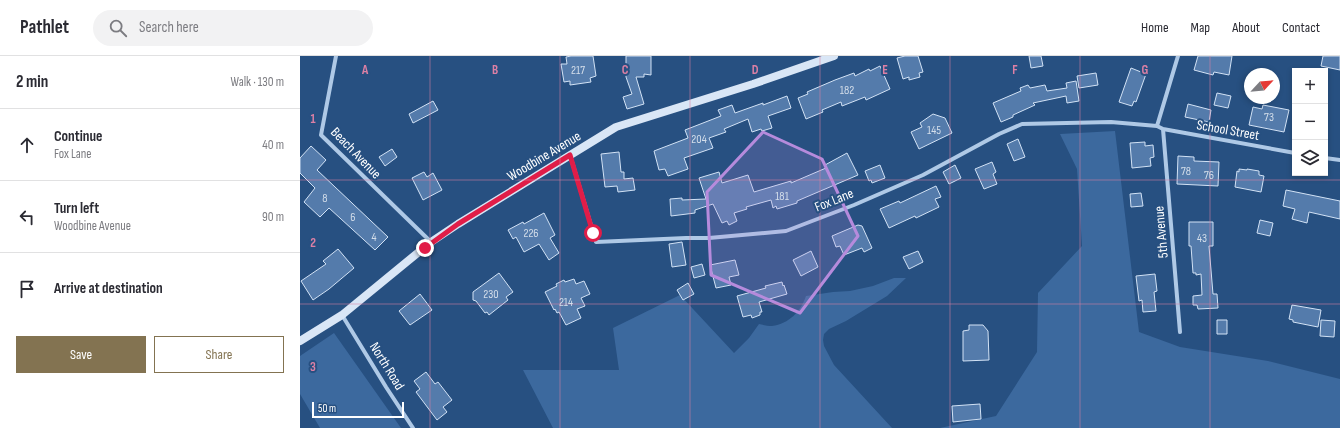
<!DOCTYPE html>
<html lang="en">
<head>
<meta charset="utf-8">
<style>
  body { margin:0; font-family:"Sofia Sans Condensed",sans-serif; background:#f2f2f3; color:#2b2b33 }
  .controls { position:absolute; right:12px; top:12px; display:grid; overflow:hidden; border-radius:0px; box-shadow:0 2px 6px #0003 }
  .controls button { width:36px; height:36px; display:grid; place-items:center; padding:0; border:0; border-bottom:1px solid #e1e1e2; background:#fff; color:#2b2b33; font:20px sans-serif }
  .compass { position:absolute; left:944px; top:12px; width:36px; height:36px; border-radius:50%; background:#fff; box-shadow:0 2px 6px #0003; rotate:64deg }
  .scale { position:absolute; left:12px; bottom:10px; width:92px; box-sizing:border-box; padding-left:4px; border:2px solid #fff; border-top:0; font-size:11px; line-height:14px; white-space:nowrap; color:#fff; -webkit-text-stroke:3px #275081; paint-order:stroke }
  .stop { position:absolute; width:12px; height:12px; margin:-9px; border:3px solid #e11d48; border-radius:50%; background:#fff }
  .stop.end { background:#e11d48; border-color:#fff; box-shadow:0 1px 4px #0008 }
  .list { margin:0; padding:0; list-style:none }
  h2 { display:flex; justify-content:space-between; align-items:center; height:52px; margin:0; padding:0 16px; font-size:17px }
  h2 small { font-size:13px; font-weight:400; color:#7c7c81 }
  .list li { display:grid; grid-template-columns:26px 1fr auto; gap:12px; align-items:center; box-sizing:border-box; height:72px; padding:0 16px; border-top:1px solid #e1e1e2 }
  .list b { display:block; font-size:15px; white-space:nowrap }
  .list p { margin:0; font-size:13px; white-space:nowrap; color:#7c7c81 }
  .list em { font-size:13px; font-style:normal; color:#7c7c81 }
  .actions { display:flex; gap:8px; padding:12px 16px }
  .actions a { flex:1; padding:9px 0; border:1px solid #837351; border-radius:0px; text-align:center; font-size:14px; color:#837351 }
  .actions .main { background:#837351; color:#fff }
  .icon { flex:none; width:22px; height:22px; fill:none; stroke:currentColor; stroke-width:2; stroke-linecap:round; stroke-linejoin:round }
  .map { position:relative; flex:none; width:1040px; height:372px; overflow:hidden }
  header { display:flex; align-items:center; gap:24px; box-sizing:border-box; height:56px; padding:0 20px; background:#fff; border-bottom:1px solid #e1e1e2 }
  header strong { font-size:19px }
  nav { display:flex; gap:22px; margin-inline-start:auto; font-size:14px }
  .search { width:280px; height:36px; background:#f2f2f3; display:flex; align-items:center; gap:10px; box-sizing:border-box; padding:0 14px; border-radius:22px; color:#7c7c81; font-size:15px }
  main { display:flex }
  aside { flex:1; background:#fff }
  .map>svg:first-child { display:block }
  .green { fill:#3c699e }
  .building { fill:#547bab; stroke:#d2e2f5 }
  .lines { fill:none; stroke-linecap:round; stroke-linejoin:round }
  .minor { stroke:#afc9e6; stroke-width:4 }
  .secondary { stroke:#d9e6f6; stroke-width:8 }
  .route { stroke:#e11d48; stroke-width:5 }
  .marked { fill:#b68bdc; fill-opacity:0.2; stroke:#b68bdc; stroke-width:3; stroke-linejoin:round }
  .grid { fill:none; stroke:#dd80a5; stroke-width:1; stroke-opacity:0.55 }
  .labels { text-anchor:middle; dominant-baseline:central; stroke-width:4; stroke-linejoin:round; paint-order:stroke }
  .number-label { font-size:12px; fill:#d4deea }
  .street-label { font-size:14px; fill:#fff; stroke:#275081 }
  .grid-label { font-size:13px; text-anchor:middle; font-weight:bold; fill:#dd80a5; stroke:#275081; stroke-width:4; stroke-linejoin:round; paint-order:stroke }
</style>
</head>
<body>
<header>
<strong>Pathlet</strong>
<div class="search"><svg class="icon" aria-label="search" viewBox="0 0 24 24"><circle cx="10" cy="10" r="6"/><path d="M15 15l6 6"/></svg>Search here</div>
<nav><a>Home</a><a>Map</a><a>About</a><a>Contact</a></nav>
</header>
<main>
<aside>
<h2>2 min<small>Walk · 130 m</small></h2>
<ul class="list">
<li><svg class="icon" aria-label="ahead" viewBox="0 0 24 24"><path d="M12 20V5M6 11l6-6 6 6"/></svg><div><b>Continue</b><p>Fox Lane</p></div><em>40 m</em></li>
<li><svg class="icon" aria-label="left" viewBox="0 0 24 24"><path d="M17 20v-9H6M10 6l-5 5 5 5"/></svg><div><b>Turn left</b><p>Woodbine Avenue</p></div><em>90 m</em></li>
<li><svg class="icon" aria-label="arrive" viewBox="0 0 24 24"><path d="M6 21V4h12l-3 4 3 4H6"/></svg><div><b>Arrive at destination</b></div></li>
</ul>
<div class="actions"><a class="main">Save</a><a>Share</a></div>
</aside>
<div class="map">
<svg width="1040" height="372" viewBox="0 0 1040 372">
  <rect width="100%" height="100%" fill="#275081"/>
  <path class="green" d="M815 75 839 276 880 291 968 305 1040 323V372H640L696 360 737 296 738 237 782 190 777 113 760 78Z
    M594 222H606L587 240 546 265 529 273 524 278 523 284 524 290 534 309 592 372H253L223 314H319L313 272 380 239 434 297 449 282 459 268C463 269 468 270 472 270 489 268 501 255 506 240L533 236 550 235 573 230Z
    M34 277 101 372H20L0 338V300Z"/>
  <path class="building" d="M271 0H293L296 20 290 22 291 26 270 29V25L264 26 261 8H267L266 1Z
    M326 0H351V19L344 18V21H336L344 48 327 53 323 41 332 38 326 21Z
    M605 0H618L623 16 619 17 620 21 609 24V21L603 23 597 2Z
    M729 0H741L743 10 731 12Z
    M898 0H932L929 19 914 16 913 19 894 14Z
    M1023 0H1040V14L1021 10Z
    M580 10 590 33 566 44 565 41 542 50 541 46 522 54 523 56 506 63 498 42 508 38 507 36 535 24 554 17 555 20 569 13 570 15Z
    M831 12 846 18 836 46 834 45 832 50 819 46Z
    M796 17 798 29 779 32 777 20Z
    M776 25 779 45 767 47 766 40 733 47 735 49 713 59V61L701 66 693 47 721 35 720 32 728 29 730 32 745 29 747 35 767 32 766 27Z
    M917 37 931 40 928 52 914 49Z
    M487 40 491 52 468 60 472 72 462 75 461 73 452 76 448 63 424 73 426 76 409 82 413 92 384 102 388 113 368 120 365 113 359 114 354 95 388 82 385 74 421 60 418 54 432 49 435 57 463 47V49Z
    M133 45 138 54 113 67 109 58Z
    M888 48 911 54 909 66 885 61Z
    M963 49 989 54 984 76 949 69 953 51 962 53Z
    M633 58 645 62 652 77 619 93 611 76 622 71 620 67Z
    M718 83 725 101 714 105 707 88Z
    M845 86V90L853 89 854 101 850 102 851 110 832 112 830 87Z
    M11 90 26 104 17 114 88 181 75 194 29 152 20 161 4 146 15 132 0 117V102Z
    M92 93 97 101 85 110 79 101Z
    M319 96 321 116H324V123L333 122 335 134 318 136 317 130 305 131 301 98Z
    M547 97 558 119 497 145V147L477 153 476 150 473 152 471 144 446 151 447 153 434 157 437 165 429 169 427 165 422 167 413 148 395 154V157L371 160 370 143 382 142V144L406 143 399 122 419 116 422 127 448 119 454 136 491 125V127L526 112 525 109Z
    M878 100 894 101V105L919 106 918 130 877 128Z
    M692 106 696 116 693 118 697 128 684 133 675 113Z
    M580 109 585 122 572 127 571 124 569 125 565 115Z
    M655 109 661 122 649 128 643 116Z
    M939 113 947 114V113L959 115V119L964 120 961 136 935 131 937 115 939 116Z
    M124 116 127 121 133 117 142 134 123 144 112 122Z
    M636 130 641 141 635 143 639 151 616 162 615 160 589 172 580 153 599 145 600 147Z
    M986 134 1040 145V163L1009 156 1007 167 992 163 995 153 983 150Z
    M841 137 843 150 831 151 830 138Z
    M244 157 255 179 250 182 259 197 249 204 239 188 224 196 216 181 213 183 208 174 223 166 224 168Z
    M960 164 973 167 970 180 957 177Z
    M889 166H913V190H909L913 238H917L918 252 898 253 897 249H893V240L902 239 901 218 896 219V217H893L891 190H889Z
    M558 169 562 170 572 192 564 196 562 192 544 199 540 190 536 191 532 180Z
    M382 186 386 209 372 211 369 188Z
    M38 193 54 212 29 233 13 244 1 225 26 208 23 205Z
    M511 195 518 211 501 220 493 204Z
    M618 195 623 206 609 213 603 201Z
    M435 204 439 219 429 221 431 229 416 232 410 209Z
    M402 208 405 219 394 222 391 211Z
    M199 217 213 236 206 241 208 244 189 259 187 256 185 257 176 245 173 244V236Z
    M855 218 857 235 854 236 856 255 843 256 842 244 839 245 836 220Z
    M274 223 276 228 284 225 290 238 281 242 285 250 277 253 281 262 266 269 259 256 257 257 255 253 254 254 245 236 257 230 256 228 264 224 265 226Z
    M482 226 483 230 484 229 487 238 459 246 462 256H460V259L452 262 451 259 443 261 437 240 466 232 465 230Z
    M388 227 394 238 383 244 377 234Z
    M120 238 132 254 110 269 99 255Z
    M992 249 1021 254 1018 271 993 266V264L989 263Z
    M917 264H927V278H917Z
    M1021 264 1035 265 1034 281 1020 280Z
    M669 269H683L688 275 689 304 663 305V275L669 274Z
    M126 316 135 328 138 326 152 344 143 351 147 356 137 364 116 336 120 333 114 325Z
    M680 348 681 363 653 366 652 350Z"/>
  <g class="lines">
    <path class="minor" d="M36 0 21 79 131 186
      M857 70 878 0
      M863 73 880 276
      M270 99 296 186 386 182H409L486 175 554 149 623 119 699 78 722 68 811 66 857 70 863 73 995 97
      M1025 102 1040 104
      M42 259 86 331 113 372"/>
    <path class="secondary" d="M0 285 42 259 131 186 158 168 316 71 453 28 534 0"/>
  </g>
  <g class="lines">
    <path class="route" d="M125 192 158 168 270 99 293 177"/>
  </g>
  <path class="marked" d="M463 76 522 103 558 180 500 257 411 219 407 136Z"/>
  <path class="grid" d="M130 0V372M260 0V372M390 0V372M520 0V372M650 0V372M780 0V372M910 0V372M0 124H1040M0 248H1040"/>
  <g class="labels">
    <g class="number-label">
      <text x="278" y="14">217</text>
      <text x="547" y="34">182</text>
      <text x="969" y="61">73</text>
      <text x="634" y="74">145</text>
      <text x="399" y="83">204</text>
      <text x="886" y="115">78</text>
      <text x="909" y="119">76</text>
      <text x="482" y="140">181</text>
      <text x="25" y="142">8</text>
      <text x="53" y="161">6</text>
      <text x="231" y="177">226</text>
      <text x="74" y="181">4</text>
      <text x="902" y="182">43</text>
      <text x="191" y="238">230</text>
      <text x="266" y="246">214</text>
    </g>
    <g class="street-label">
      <text transform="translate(928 74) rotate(10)">School Street</text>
      <text transform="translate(56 97) rotate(46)">Beach Avenue</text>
      <text transform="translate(244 100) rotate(-31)">Woodbine Avenue</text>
      <text transform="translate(534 144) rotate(-22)">Fox Lane</text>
      <text transform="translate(861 176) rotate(-95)">5th Avenue</text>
      <text transform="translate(87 310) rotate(58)">North Road</text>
    </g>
  </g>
  <g class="grid-label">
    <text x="65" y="18">A</text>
    <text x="195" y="18">B</text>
    <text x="325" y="18">C</text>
    <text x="455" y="18">D</text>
    <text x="585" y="18">E</text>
    <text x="715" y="18">F</text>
    <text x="845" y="18">G</text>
    <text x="13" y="67">1</text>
    <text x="13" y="191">2</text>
    <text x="13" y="315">3</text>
  </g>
</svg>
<div class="controls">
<button>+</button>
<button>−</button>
<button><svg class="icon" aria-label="layers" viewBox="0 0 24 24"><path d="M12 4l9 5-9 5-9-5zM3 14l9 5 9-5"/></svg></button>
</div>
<svg class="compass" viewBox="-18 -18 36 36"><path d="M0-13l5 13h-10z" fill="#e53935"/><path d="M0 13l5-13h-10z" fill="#7c7c81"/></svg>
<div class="scale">50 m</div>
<div class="stop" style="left:293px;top:177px"></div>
<div class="stop end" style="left:125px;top:192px"></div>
</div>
</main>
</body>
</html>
